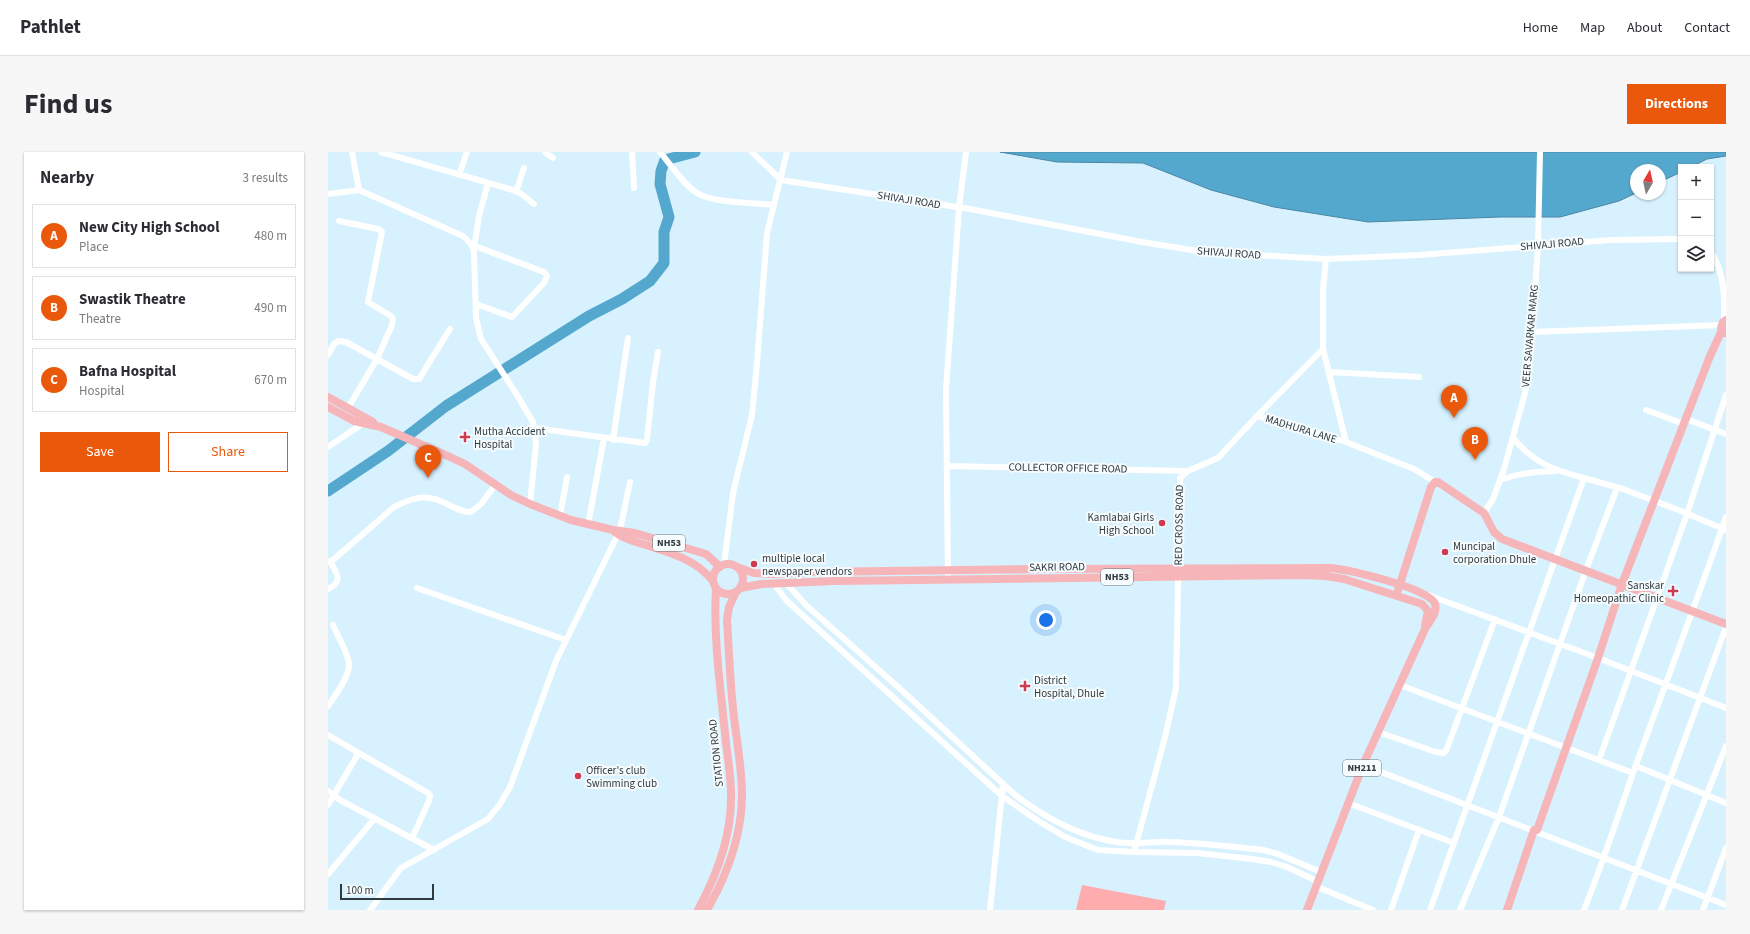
<!DOCTYPE html>
<html lang="en">
<head>
<meta charset="utf-8">
<style>
  body { margin:0; font-family:"Source Sans 3",sans-serif; background:#f7f7f7; color:#2b2b33 }
  .controls { position:absolute; right:12px; top:12px; display:grid; overflow:hidden; border-radius:0px; box-shadow:0 1px 3px #0004 }
  .controls button { width:36px; height:36px; display:grid; place-items:center; padding:0; border:0; border-bottom:1px solid #e1e1e2; background:#fff; color:#2b2b33; font:20px sans-serif }
  .compass { position:absolute; left:1302px; top:12px; width:36px; height:36px; border-radius:50%; background:#fff; box-shadow:0 1px 3px #0004; rotate:9deg }
  .scale { position:absolute; left:12px; bottom:10px; width:94px; box-sizing:border-box; padding-left:4px; border:2px solid #303a3f; border-top:0; font-size:11px; line-height:14px; white-space:nowrap; color:#303a3f; -webkit-text-stroke:3px #f6fbfd; paint-order:stroke }
  .you { position:absolute; left:718px; top:468px; width:14px; height:14px; margin:-10px; border:3px solid #fff; border-radius:50%; background:#1a73e8; box-shadow:0 0 0 6px #1a73e833 }
  .badge { display:grid; place-items:center; width:26px; height:26px; border-radius:50%; background:#ea580c; color:#fff; font-size:13px; font-weight:700 }
  .pin { position:absolute; translate:-50% -33px; filter:drop-shadow(0 1px 2px #0008) }
  .pin::after { content:''; position:absolute; top:21px; width:14px; height:12px; background:inherit; clip-path:polygon(0 0,100% 0,50% 100%) }
  .list { margin:0; padding:0; list-style:none }
  h2 { display:flex; justify-content:space-between; align-items:center; height:52px; margin:0; padding:0 16px; font-size:17px }
  h2 small { font-size:13px; font-weight:400; color:#7c7c81 }
  .list li { display:grid; grid-template-columns:26px 1fr auto; gap:12px; align-items:center; box-sizing:border-box; height:64px; margin:0 8px 8px; padding:0 8px; border:1px solid #e1e1e2; border-radius:0px }
  .list b { display:block; font-size:15px; white-space:nowrap }
  .list p { margin:0; font-size:13px; white-space:nowrap; color:#7c7c81 }
  .list em { font-size:13px; font-style:normal; color:#7c7c81 }
  .actions { display:flex; gap:8px; padding:12px 16px }
  .actions a { flex:1; padding:9px 0; border:1px solid #ea580c; border-radius:0px; text-align:center; font-size:14px; color:#ea580c }
  .actions .main { background:#ea580c; color:#fff }
  .icon { flex:none; width:22px; height:22px; fill:none; stroke:currentColor; stroke-width:2; stroke-linecap:round; stroke-linejoin:round }
  .map { position:relative; flex:none; width:1398px; height:758px; overflow:hidden; border-radius:0px }
  header { display:flex; align-items:center; gap:24px; box-sizing:border-box; height:56px; padding:0 20px; background:#fff; border-bottom:1px solid #e1e1e2 }
  header strong { font-size:19px }
  nav { display:flex; gap:22px; margin-inline-start:auto; font-size:14px }
  .intro { display:flex; align-items:center; justify-content:space-between; box-sizing:border-box; height:96px; padding:0 24px }
  h1 { margin:0; font-size:28px }
  .button { padding:10px 18px; border-radius:0px; background:#ea580c; color:#fff; font-size:14px; font-weight:700 }
  main { display:flex; gap:24px; padding:0 24px }
  aside { flex:1; background:#fff; border-radius:0px; box-shadow:0 1px 3px #0004 }
  .map>svg:first-child { display:block }
  .green { fill:#ffacaf }
  .water { fill:#55a8cd; stroke:#4a87a2 }
  .lines { fill:none; stroke-linecap:round; stroke-linejoin:round }
  .river { stroke:#55a8cd; stroke-width:11 }
  .minor { stroke:#fff; stroke-width:6 }
  .major { stroke:#f6b5b8; stroke-width:8 }
  .poi-dot { fill:#cc3b4f; stroke:#f6fbfd; stroke-width:1.5 }
  .labels { text-anchor:middle; dominant-baseline:central; stroke-width:4; stroke-linejoin:round; paint-order:stroke }
  .shield { fill:#f6fbfd; stroke:#6b7478; stroke-width:1 }
  .shield-label { font-size:10px; font-weight:bold; fill:#303a3f }
  .street-label { font-size:11px; fill:#303a3f; stroke:#f6fbfd }
  .poi-label { font-size:11px; fill:#303a3f; stroke:#f6fbfd; text-anchor:start }
</style>
</head>
<body>
<header>
<strong>Pathlet</strong>
<nav><a>Home</a><a>Map</a><a>About</a><a>Contact</a></nav>
</header>
<div class="intro"><h1>Find us</h1><a class="button">Directions</a></div>
<main>
<aside>
<h2>Nearby<small>3 results</small></h2>
<ul class="list">
<li><span class="badge">A</span><div><b>New City High School</b><p>Place</p></div><em>480 m</em></li>
<li><span class="badge">B</span><div><b>Swastik Theatre</b><p>Theatre</p></div><em>490 m</em></li>
<li><span class="badge">C</span><div><b>Bafna Hospital</b><p>Hospital</p></div><em>670 m</em></li>
</ul>
<div class="actions"><a class="main">Save</a><a>Share</a></div>
</aside>
<div class="map">
<svg width="1398" height="758" viewBox="0 0 1398 758">
  <rect width="100%" height="100%" fill="#d8f1fe"/>
  <path class="green" d="M754 733 838 749 836 758H748Z"/>
  <path class="water" d="M672 0H1398V4L1379 7 1363 15H1353V20L1332 30V18H1308V41L1291 49 1232 65H1172L1040 70 946 55 883 38 815 11 729 10Z"/>
  <g class="lines">
    <path class="river" d="M0 339 60 299 118 254 261 164 294 147 322 129 336 111V80L341 65 332 32 333 19 337 8 367 0"/>
    <path class="minor" d="M24 0 31 38
      M53 0 185 38 192 41 206 52
      M217 0 225 6
      M304 0 306 36
      M332 0C343 13 355 32 369 41 385 51 427 51 446 53
      M424 0 453 28 642 57 814 90 876 100 998 107 1091 103 1283 88 1353 87
      M131 23 139 0
      M188 40 196 16
      M0 42 31 38 135 84 143 92 146 100 148 166 153 187 189 243 205 270 208 292 202 352
      M11 69 50 77 54 80 40 150 63 164 65 167 64 173 49 207 20 256
      M147 94 216 120 219 124 216 131 184 165 148 152
      M146 96 151 64 160 31
      M1383 100C1396 120 1397 145 1396 169
      M1204 180 1394 173
      M995 197 1018 290 1086 317 1107 330
      M0 203 6 192 10 189 18 190 85 227H91L122 177
      M1001 220 1091 225
      M1318 258 1356 272
      M929 264 974 276 1018 290
      M1358 267 1398 282
      M206 276 317 291 319 288 325 230 330 200
      M1185 286C1206 311 1225 318 1256 326
      M285 288 300 186
      M0 295 37 270
      M619 314 860 319
      M1172 328C1191 321 1207 319 1227 319
      M1156 361 1165 347 1176 317 1197 241 1202 210 1210 94 1212 0
      M232 364 239 325
      M260 373 276 286
      M0 410 5 408 66 355C86 345 99 341 119 352 127 356 134 360 143 360L153 352 167 333
      M396 413 405 341 424 263 429 211 439 81 459 0
      M620 427 618 237 631 56 638 0
      M458 431 478 453 579 543 687 643C716 665 752 685 789 690 807 693 826 689 844 690 874 691 905 695 935 698L950 702 993 720
      M446 432 459 449 674 644 709 668 737 685 770 698 806 700 869 701 924 707 943 710 959 715 989 729
      M89 436 238 488
      M0 437C16 429 9 422 2 409
      M1100 443 1270 506 1398 556
      M1072 533 1305 621
      M0 554C7 544 21 525 21 513 21 502 9 483 5 473
      M1050 580 1108 600 1115 601 1118 599 1167 467
      M0 583 100 641 102 644 101 649 84 686
      M1271 608 1359 362 1398 243
      M1035 613 1398 753
      M1308 614 1398 651
      M0 639 12 648 106 698
      M1020 651 1126 691
      M0 653 30 602
      M806 700 836 589 848 536 852 326 860 319 890 306 929 264 995 197V138L998 107
      M0 722 47 666
      M987 734 1045 758
      M42 758 73 716 160 667 172 652 182 635 228 509 292 378 302 330
      M662 758 675 632
      M1063 758 1091 678
      M1102 758 1256 326 1295 337 1353 359 1398 378
      M1132 758 1171 665 1258 418 1289 336
      M1256 758C1274 713 1289 667 1305 621 1336 536 1368 451 1398 365
      M1294 758 1398 475
      M1333 758 1398 594
      M1375 758 1398 696"/>
    <path class="major" d="M1397 181 1393 176 1395 170 1398 168
      M0 245 45 270
      M0 255 26 269 53 275 122 305 137 312 183 343 202 352 243 368 285 378 307 381 378 402 392 415
      M287 380C296 387 308 390 318 393 345 402 367 407 385 429
      M385 427a15 15 0 1 1 30 0a15 15 0 1 1-30 0Z
      M409 415 426 421 444 422 485 420 717 417 1003 416C1021 418 1102 436 1107 452 1110 461 1101 470 1097 477L1035 613 979 758
      M413 436 433 432 506 429 973 423 998 424 1016 427 1094 452 1100 459 1097 474
      M1070 438 1103 335 1107 330H1110L1156 361 1166 380 1174 387 1398 472
      M370 758C389 723 404 683 403 642 403 625 400 608 398 591 393 539 385 488 388 436
      M379 758C399 723 414 684 414 643 414 617 409 591 406 565 402 533 401 500 399 468L401 455 408 440
      M1179 758 1206 678H1209L1270 506 1294 432 1382 204 1394 178"/>
  </g>
  <g class="poi-dot">
    <path d="M135 279h4v4h4v4h-4v4h-4v-4h-4v-4h4z"/>
    <circle cx="834" cy="371" r="4"/>
    <circle cx="1117" cy="400" r="4"/>
    <circle cx="426" cy="412" r="4"/>
    <path d="M1343 433h4v4h4v4h-4v4h-4v-4h-4v-4h4z"/>
    <path d="M695 528h4v4h4v4h-4v4h-4v-4h-4v-4h4z"/>
    <circle cx="250" cy="624" r="4"/>
  </g>
  <g class="labels">
    <g class="shield">
      <rect x="325" y="383" width="32" height="16" rx="3"/>
      <rect x="773" y="417" width="32" height="16" rx="3"/>
      <rect x="1015" y="608" width="38" height="16" rx="3"/>
    </g>
    <g class="shield-label">
      <text x="341" y="391">NH53</text>
      <text x="789" y="425">NH53</text>
      <text x="1034" y="616">NH211</text>
    </g>
    <g class="street-label">
      <text transform="translate(581 48) rotate(9)">SHIVAJI ROAD</text>
      <text transform="translate(1224 92) rotate(-5)">SHIVAJI ROAD</text>
      <text transform="translate(901 101) rotate(4)">SHIVAJI ROAD</text>
      <text transform="translate(1202 184) rotate(-85)">VEER SAVARKAR MARG</text>
      <text transform="translate(973 277) rotate(17)">MADHURA LANE</text>
      <text transform="translate(740 316) rotate(1)">COLLECTOR OFFICE ROAD</text>
      <text transform="translate(851 373) rotate(-89)">RED CROSS ROAD</text>
      <text transform="translate(729 415) rotate(-1)">SAKRI ROAD</text>
      <text transform="translate(388 601) rotate(-96)">STATION ROAD</text>
    </g>
    <g class="poi-label">
      <text x="146" y="279">Mutha Accident<tspan x="146" dy="13">Hospital</tspan></text>
      <text x="826" y="365" text-anchor="end">Kamlabai Girls<tspan x="826" dy="13">High School</tspan></text>
      <text x="1125" y="394">Muncipal<tspan x="1125" dy="13">corporation Dhule</tspan></text>
      <text x="434" y="406">multiple local<tspan x="434" dy="13">newspaper vendors</tspan></text>
      <text x="1336" y="433" text-anchor="end">Sanskar<tspan x="1336" dy="13">Homeopathic Clinic</tspan></text>
      <text x="706" y="528">District<tspan x="706" dy="13">Hospital, Dhule</tspan></text>
      <text x="258" y="618">Officer's club<tspan x="258" dy="13">Swimming club</tspan></text>
    </g>
  </g>
</svg>
<div class="controls">
<button>+</button>
<button>−</button>
<button><svg class="icon" aria-label="layers" viewBox="0 0 24 24"><path d="M12 4l9 5-9 5-9-5zM3 14l9 5 9-5"/></svg></button>
</div>
<svg class="compass" viewBox="-18 -18 36 36"><path d="M0-13l5 13h-10z" fill="#e53935"/><path d="M0 13l5-13h-10z" fill="#7c7c81"/></svg>
<div class="scale">100 m</div>
<div class="you"></div>
<div class="pin badge" style="left:1126px;top:266px">A</div>
<div class="pin badge" style="left:1147px;top:308px">B</div>
<div class="pin badge" style="left:100px;top:326px">C</div>
</div>
</main>
</body>
</html>
